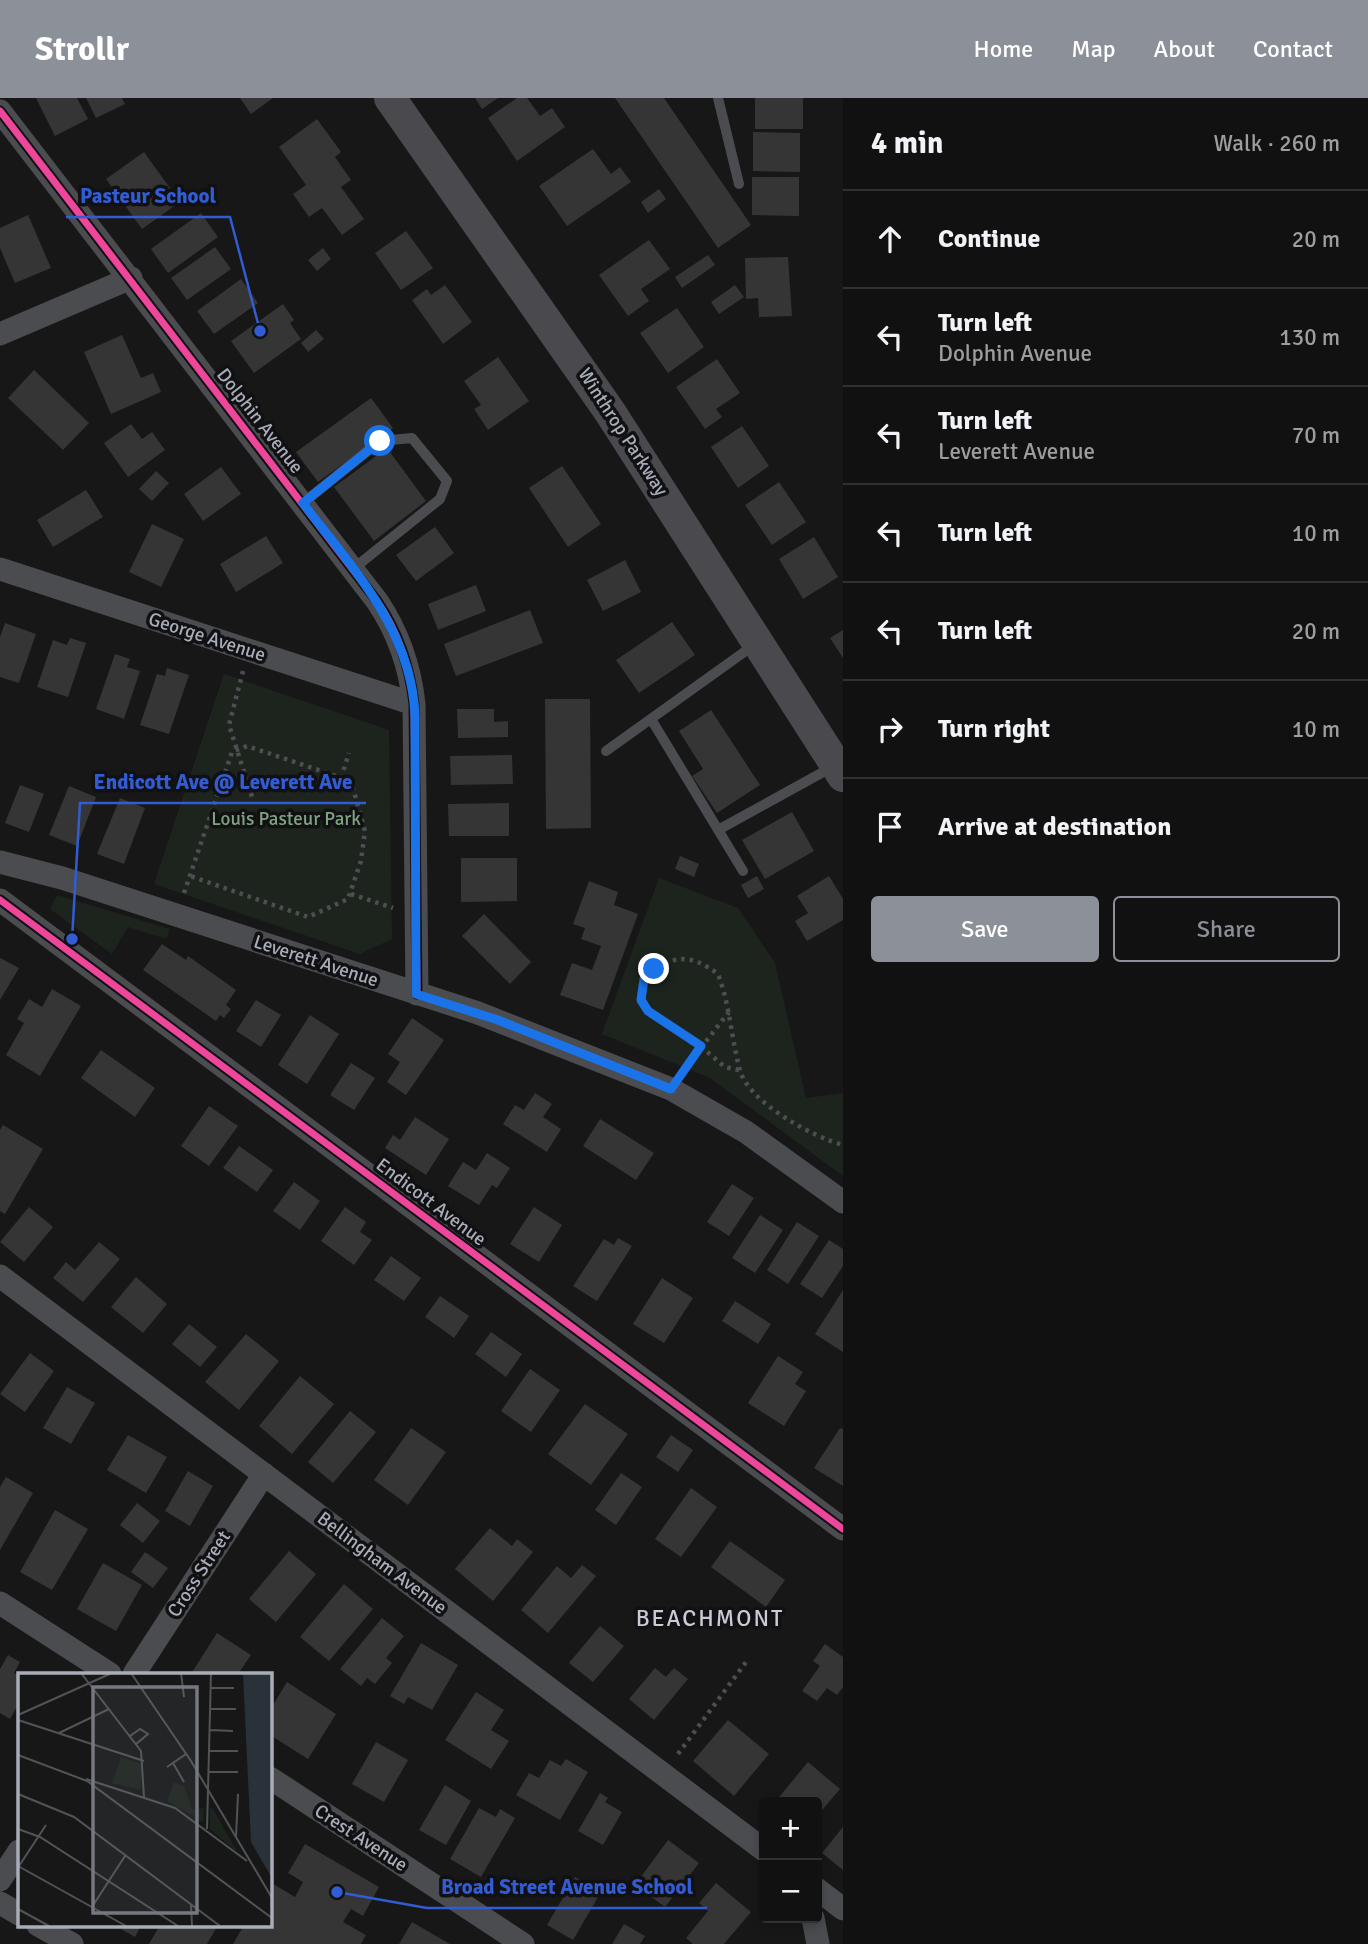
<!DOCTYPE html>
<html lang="en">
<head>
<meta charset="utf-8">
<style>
  body { margin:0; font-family:Signika,sans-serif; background:#1e1f1f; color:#f1f3f6 }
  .controls { position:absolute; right:21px; bottom:21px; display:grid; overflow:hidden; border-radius:7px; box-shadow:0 4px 10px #0003 }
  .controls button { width:63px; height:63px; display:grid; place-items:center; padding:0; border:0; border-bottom:2px solid #303131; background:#111; color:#f1f3f6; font:35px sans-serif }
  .stop { position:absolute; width:21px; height:21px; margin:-16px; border:5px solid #1a73e8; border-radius:50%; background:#fff }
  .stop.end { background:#1a73e8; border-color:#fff; box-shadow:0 2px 7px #0008 }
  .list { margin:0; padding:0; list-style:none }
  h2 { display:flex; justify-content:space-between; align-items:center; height:91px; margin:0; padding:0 28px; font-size:30px }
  h2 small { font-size:23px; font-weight:400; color:#9c9d9f }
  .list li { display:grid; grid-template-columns:46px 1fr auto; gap:21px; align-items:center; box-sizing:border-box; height:98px; padding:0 28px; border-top:2px solid #303131 }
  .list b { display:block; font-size:26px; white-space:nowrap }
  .list p { margin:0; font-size:23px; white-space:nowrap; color:#9c9d9f }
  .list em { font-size:23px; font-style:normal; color:#9c9d9f }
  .actions { display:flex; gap:14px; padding:21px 28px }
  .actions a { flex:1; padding:16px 0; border:2px solid #8c9099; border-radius:7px; text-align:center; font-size:24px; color:#8c9099 }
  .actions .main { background:#8c9099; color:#fff }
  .icon { flex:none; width:38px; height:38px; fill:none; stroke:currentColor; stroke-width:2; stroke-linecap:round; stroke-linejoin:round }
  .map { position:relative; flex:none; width:843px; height:1846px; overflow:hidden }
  header { display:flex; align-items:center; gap:42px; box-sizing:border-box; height:98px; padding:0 35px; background:#8c9099; color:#fff }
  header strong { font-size:33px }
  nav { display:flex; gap:38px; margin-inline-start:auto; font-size:24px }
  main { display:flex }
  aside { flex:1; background:#111 }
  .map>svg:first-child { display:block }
  .green { fill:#1d241e }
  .building { fill:#353536 }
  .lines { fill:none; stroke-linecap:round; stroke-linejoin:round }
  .path { stroke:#4d4e52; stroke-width:4.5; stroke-dasharray:3.5 5; stroke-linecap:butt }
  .service { stroke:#4b4c50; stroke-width:10 }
  .minor { stroke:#4b4c50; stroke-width:23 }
  .secondary { stroke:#4a4a4e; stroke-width:32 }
  .cycleway-casing { stroke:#111113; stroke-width:11 }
  .cycleway { stroke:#ed469a; stroke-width:7 }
  .route { stroke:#1a73e8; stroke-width:9 }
  .labels { text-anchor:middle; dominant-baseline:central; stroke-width:7; stroke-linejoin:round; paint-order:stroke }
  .street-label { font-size:19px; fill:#a8adb8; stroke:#111113 }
  .park-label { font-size:19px; fill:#7fa381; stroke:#111113 }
  .quarter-label { font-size:23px; letter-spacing:2px; fill:#c9ccd4; stroke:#111113 }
  .inset-road { fill:none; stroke:#515357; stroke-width:2 }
  .view { fill:#757880; fill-opacity:0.15; stroke:#757880; stroke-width:3.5 }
  .inset-edge { fill:none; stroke:#a8adb8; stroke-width:3.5 }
  .leader { fill:none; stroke:#325cd3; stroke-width:2.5 }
  .callout-dot { fill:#325cd3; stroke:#111113; stroke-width:2.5 }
  .callout-label { font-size:21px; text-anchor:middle; font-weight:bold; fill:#325cd3; stroke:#111113; stroke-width:7; stroke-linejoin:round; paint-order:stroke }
</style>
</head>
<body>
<header>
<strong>Strollr</strong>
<nav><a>Home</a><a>Map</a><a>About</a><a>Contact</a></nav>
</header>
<main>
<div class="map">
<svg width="843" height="1846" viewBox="0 0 843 1846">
  <rect width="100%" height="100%" fill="#171717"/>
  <path class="green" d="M224 576 389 632 392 841 360 856 154 786Z
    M659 780 738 810 775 865 806 1000 843 995V1078L710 980 602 936Z
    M57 797 170 831 166 841 128 829 112 856 50 811Z"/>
  <path class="building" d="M36 0H77L88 21 55 38Z
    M86 0H122L125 6 96 20Z
    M240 0H273L251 16Z
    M475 0H498L482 11Z
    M517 0H527L540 18 552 10 565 29 517 63 488 20Z
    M615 0H664L751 127 718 150Z
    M755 0H803V31H755Z
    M317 21 341 54 335 59 351 82 341 89 364 121 342 137 322 110 309 119 293 96 306 87 279 49Z
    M753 34 800 35V74L753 73Z
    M593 51 611 76 620 69 631 84 567 128 539 88Z
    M144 54 180 104 142 131 106 81Z
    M752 79H799V118L752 117Z
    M659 91 666 101 648 115 641 104Z
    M201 115 218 139 168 175 151 151Z
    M28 117 51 170 15 185 0 150V130Z
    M406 133 433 170 401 192 375 155Z
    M649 142 670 171 641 191 649 203 628 218 599 177Z
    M215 149 231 171 187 202 171 180Z
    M323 150 331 161 317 173 308 162Z
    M708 157 715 167 682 190 675 179Z
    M788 159 792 218 759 219 758 200 746 201 745 160Z
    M241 181 258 205 214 236 197 213Z
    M445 187 472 224 443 246 412 202 427 191 431 197Z
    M735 187 744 199 719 216 711 204Z
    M283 206 294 222 290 225 301 241 254 275 231 243Z
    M677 210 704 249 668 275 640 235Z
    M316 232 324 241 308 254 301 245Z
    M122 237 141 280 153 275 161 294 111 316 84 254Z
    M498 259 529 303 488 332 474 311 481 307 464 283Z
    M717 261 740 295 716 311 722 319 705 331 676 289Z
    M34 272 89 325 63 352 8 300Z
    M371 300 393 330 318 384 296 354Z
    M131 326 142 341 152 334 165 352 128 379 104 345Z
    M742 328 769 368 738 390 711 349Z
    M387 350 426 403 374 443 334 389Z
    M562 368 601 426 568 449 529 390Z
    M221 369 241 396 203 423 184 396Z
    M156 373 169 385 152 403 139 391Z
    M779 384 806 424 772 447 745 407Z
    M86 392 103 419 53 449 37 422Z
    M152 426 184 441 161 489 129 474Z
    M435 429 454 455 416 483 396 457Z
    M266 438 283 465 236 494 220 466Z
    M814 439 838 479 803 501 779 461Z
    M625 462 641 494 603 513 587 482Z
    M476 487 486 513 438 532 428 506Z
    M530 512 543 545 456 578 444 546Z
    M672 524 695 557 639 595 616 562Z
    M5 525 36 536 19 585 0 579V539Z
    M843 532V560L830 540Z
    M70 540 86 545 68 599 37 589 53 542 67 547Z
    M115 556 130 561 127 569 140 573 124 621 96 611Z
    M167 570 189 577 169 636 140 627 157 576 165 578Z
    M545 601H590L591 730 546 731Z
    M457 611H494V624L508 623V639L458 640Z
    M711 612 760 687 717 715 692 678 703 671 679 633Z
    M512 657 513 686 451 687 450 658Z
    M20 687 44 696 29 734 5 725Z
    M69 688 96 699 77 748 49 737Z
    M120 700 145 710 124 766 97 756Z
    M509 705V738H449L448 706Z
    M792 714 814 753 765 781 742 742Z
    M680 758 699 766 694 779 675 771Z
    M461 760H517V803L461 804Z
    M757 778 764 791 748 800 741 787Z
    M829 778 843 801V822L807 843 795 823 808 815 797 798Z
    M589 783 618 794 614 807 638 816 603 912 560 897 572 865 592 872 601 848 581 841 585 830 573 826Z
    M484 816 531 864 510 886 462 838Z
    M162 846 186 862 188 858 236 892 226 907 231 911 224 920 220 917 216 923 143 872Z
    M0 860 19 870 0 902Z
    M52 891 81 908 40 978 6 957 24 925 17 921 29 901 42 909Z
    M256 902 281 917 261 949 236 933Z
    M310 917 339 936 307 986 278 967Z
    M412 920 444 942 406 997 387 984 400 964 388 956Z
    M101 952 155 990 135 1019 81 980Z
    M351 965 375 980 354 1012 330 997Z
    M535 995 552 1006 543 1019 561 1031 547 1054 503 1026 515 1007 524 1012Z
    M209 1008 238 1028 209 1068 181 1048Z
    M415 1019 449 1041 426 1077 385 1050 393 1037 400 1042Z
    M600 1021 654 1055 636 1082 583 1048Z
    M3 1027 43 1051 5 1116 0 1113V1032Z
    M239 1048 273 1072 257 1094 223 1070Z
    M487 1055 510 1070 497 1090 492 1087 479 1107 448 1088 463 1064 476 1072Z
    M294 1084 320 1103 300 1132 273 1113Z
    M732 1086 754 1100 729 1138 707 1124Z
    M29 1109 53 1129 24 1164 0 1144Z
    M345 1109 366 1124 360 1134 372 1142 354 1167 321 1143Z
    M534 1109 562 1127 539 1164 510 1146Z
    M760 1117 783 1132 755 1175 732 1160Z
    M797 1124 819 1138 788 1186 767 1172Z
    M618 1140 632 1148 597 1203 573 1188 604 1141 614 1147Z
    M829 1142 843 1151V1168L822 1200 800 1186Z
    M99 1144 120 1161 83 1204 53 1180 66 1164 75 1172Z
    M391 1158 421 1180 404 1203 374 1182Z
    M136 1179 167 1206 143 1235 111 1209Z
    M662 1180 693 1200 664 1245 633 1226Z
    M843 1192V1254L815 1236Z
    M440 1198 469 1218 454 1240 425 1219Z
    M735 1203 771 1226 758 1246 722 1223Z
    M189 1226 217 1249 200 1269 172 1246Z
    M491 1234 522 1256 506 1279 475 1256Z
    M246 1236 279 1263 239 1312 205 1284Z
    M30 1255 54 1273 25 1314 0 1296Z
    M778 1258 803 1274 795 1286 806 1293 784 1328 748 1305Z
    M530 1271 560 1292 531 1334 501 1313Z
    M300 1278 334 1306 292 1356 259 1328Z
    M67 1289 95 1305 71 1346 43 1330Z
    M585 1306 628 1336 591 1387 548 1356Z
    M350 1313 376 1334 333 1385 308 1364Z
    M411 1330 446 1354 408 1407 374 1382Z
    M840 1330 843 1331V1388L814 1370Z
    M128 1337 167 1359 146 1395 107 1372Z
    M671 1337 693 1352 678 1374 656 1359Z
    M188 1373 213 1388 190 1428 165 1413Z
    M621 1375 642 1389 616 1427 595 1412Z
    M6 1379 33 1395 0 1452V1389Z
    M691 1390 717 1409 681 1459 655 1441Z
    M137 1405 160 1423 143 1445 120 1427Z
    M55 1412 88 1431 52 1492 20 1474Z
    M490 1430 512 1448 517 1441 533 1454 493 1503 455 1471Z
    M730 1443 785 1482 766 1509 711 1469Z
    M289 1453 316 1476 276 1524 249 1501Z
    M145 1454 168 1470 153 1490 131 1474Z
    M103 1465 142 1487 116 1533 77 1511Z
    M582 1467 596 1478 548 1535 521 1512 557 1468 571 1480Z
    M344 1486 373 1511 329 1563 300 1539Z
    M382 1520 404 1538 386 1560 392 1565 375 1586 367 1580 361 1588 340 1571Z
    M600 1528 624 1548 593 1584 569 1565Z
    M217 1535 251 1557 238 1576H191Z
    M421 1545 458 1567 432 1612 408 1599 404 1606 390 1598Z
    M825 1546 843 1559V1589L837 1597 827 1590 817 1603 802 1593 820 1568 813 1563Z
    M8 1557 20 1564 14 1575 19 1578V1605L10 1621 0 1615V1571Z
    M655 1570 666 1579 674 1570 688 1581 654 1622 629 1601Z
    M287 1584 336 1616 308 1661 270 1637V1612Z
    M476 1594 504 1612 491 1632 509 1643 491 1671 445 1642Z
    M728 1622 769 1656 734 1698 693 1663Z
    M376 1644 408 1662 384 1704 352 1686Z
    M566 1661 588 1674 560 1722 516 1697 529 1675 539 1680 550 1662 561 1668Z
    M808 1664 840 1691 817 1718V1704H775Z
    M445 1687 471 1703 446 1747 419 1732Z
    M600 1695 608 1700 605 1704 622 1714 603 1747 578 1733Z
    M479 1710 496 1719 500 1711 515 1720 481 1779 450 1761Z
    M843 1729V1772L822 1755Z
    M668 1742 699 1765 665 1809 635 1787Z
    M305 1746 379 1789 363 1818 351 1811 343 1824 366 1837 361 1846H233L244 1827H270V1784L295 1799 303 1784 288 1775Z
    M575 1779 601 1794 573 1842 547 1827Z
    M716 1785 751 1814 724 1846H693L686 1840 708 1813 699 1805Z
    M412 1824 450 1846H399Z
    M624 1826 645 1838 640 1846H612Z
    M124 1827H141L135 1839 121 1831Z
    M160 1827H218L207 1846H149Z"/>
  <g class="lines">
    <path class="path" d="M243 573 229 627 253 702
      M341 680 349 655
      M184 795 232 654 247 648 351 683 365 733 361 763 348 801 308 819 190 778
      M351 796 393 810
      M685 970 729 914
      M739 972 725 969 690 939 648 913 641 902 644 881C670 857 689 854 718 876 730 907 731 940 740 972 748 1004 813 1039 843 1047
      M678 1656 746 1564"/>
    <path class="service" d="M718 0 739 86
      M303 405 380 343 412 340 447 383 440 401 353 471
      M651 621 743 773
      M606 653 754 547
      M718 732 834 668"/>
    <path class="minor" d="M0 13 377 503C398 534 410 569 414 606L417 896
      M0 236 131 180
      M0 471 414 606
      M0 764 62 780 478 915 671 991 746 1034 843 1104
      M0 802 843 1431
      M0 1178 764 1752
      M0 1505 110 1576
      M134 1576 264 1376
      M270 1680 523 1846
      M0 1782 19 1753
      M817 1791 843 1811
      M0 1805 19 1816
      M813 1820 818 1846
      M38 1827 72 1846"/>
    <path class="secondary" d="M390 0 610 314 843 678"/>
    <g class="cycleway-casing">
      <path id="cycleway" d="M0 13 377 503C398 534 410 569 414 606L417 896
        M0 802 843 1431"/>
    </g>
    <use href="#cycleway" class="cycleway"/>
  </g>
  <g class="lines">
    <path class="route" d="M380 343 303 405C352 470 412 532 415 618L416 896 498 922 671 991 701 948 648 913 641 902 644 881 654 871"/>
  </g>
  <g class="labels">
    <g class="street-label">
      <text transform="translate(260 323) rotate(52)">Dolphin Avenue</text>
      <text transform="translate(623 334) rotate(57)">Winthrop Parkway</text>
      <text transform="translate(207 539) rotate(18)">George Avenue</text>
      <text transform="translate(316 863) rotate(18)">Leverett Avenue</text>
      <text transform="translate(431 1104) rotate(37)">Endicott Avenue</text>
      <text transform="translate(382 1465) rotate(37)">Bellingham Avenue</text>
      <text transform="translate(199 1476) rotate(-57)">Cross Street</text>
      <text transform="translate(361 1740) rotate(33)">Crest Avenue</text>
    </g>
    <g class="park-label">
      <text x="286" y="721">Louis Pasteur Park</text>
    </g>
    <g class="quarter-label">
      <text x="710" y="1520">BEACHMONT</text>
    </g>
  </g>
  <g transform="translate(18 1575)">
    <rect width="254" height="254" fill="#171717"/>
    <path d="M103 84 123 91V117L94 110ZM156 109 166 113 174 136 186 135 185 149 149 128ZM192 135 195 136 219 179 192 156Z" fill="#1d241e"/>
    <path d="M225 0H254V205L233 169Z" fill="#2a3239"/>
    <path class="inset-road" d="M63 0 123 78 126 124M113 0 173 88 254 225M163 0 166 24M193 15H216M192 36H218M0 42 94 0M0 47 126 88M192 57 215 58M41 60 91 36M112 63 122 56 130 61 118 71M191 78H220M0 82 69 108 254 245M155 90 166 109M149 94 168 81M191 99H220M68 106 157 135 229 188M0 121 56 144 202 253M0 156 22 164 160 253M189 156 193 0M218 164 220 121M0 193 108 253M1 193 28 152M173 232 174 253M74 234 107 183M0 236 31 253"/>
    <path class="view" d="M75 14H179V240H75Z"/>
    <rect width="254" height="254" class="inset-edge"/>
  </g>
  <path class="leader" d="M260 233L230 119H66M72 841L80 705H366M337 1794L427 1810H707"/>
  <g class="callout-dot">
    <circle cx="260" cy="233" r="7"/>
    <circle cx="72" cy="841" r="7"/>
    <circle cx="337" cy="1794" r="7"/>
  </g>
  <g class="callout-label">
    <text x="148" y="105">Pasteur School</text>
    <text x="223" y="691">Endicott Ave @ Leverett Ave</text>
    <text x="567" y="1796">Broad Street Avenue School</text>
  </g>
</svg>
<div class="controls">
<button>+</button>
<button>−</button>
</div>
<div class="stop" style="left:380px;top:343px"></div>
<div class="stop end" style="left:654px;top:871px"></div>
</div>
<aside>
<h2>4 min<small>Walk · 260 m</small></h2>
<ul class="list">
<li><svg class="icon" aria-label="ahead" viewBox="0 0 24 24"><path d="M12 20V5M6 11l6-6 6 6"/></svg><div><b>Continue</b></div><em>20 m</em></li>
<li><svg class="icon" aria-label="left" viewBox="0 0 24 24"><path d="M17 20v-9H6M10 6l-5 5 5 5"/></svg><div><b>Turn left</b><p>Dolphin Avenue</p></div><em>130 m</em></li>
<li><svg class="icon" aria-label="left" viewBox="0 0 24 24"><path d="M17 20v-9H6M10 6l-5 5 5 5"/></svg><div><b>Turn left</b><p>Leverett Avenue</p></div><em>70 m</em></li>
<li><svg class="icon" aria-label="left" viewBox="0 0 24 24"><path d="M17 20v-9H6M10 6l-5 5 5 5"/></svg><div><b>Turn left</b></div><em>10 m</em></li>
<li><svg class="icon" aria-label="left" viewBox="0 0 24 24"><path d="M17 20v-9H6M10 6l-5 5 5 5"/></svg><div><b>Turn left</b></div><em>20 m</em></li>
<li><svg class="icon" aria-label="right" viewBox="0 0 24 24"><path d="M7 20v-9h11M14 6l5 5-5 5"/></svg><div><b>Turn right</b></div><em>10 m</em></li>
<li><svg class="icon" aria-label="arrive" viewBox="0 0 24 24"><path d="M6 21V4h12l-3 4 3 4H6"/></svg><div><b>Arrive at destination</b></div></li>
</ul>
<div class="actions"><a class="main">Save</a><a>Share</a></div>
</aside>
</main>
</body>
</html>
